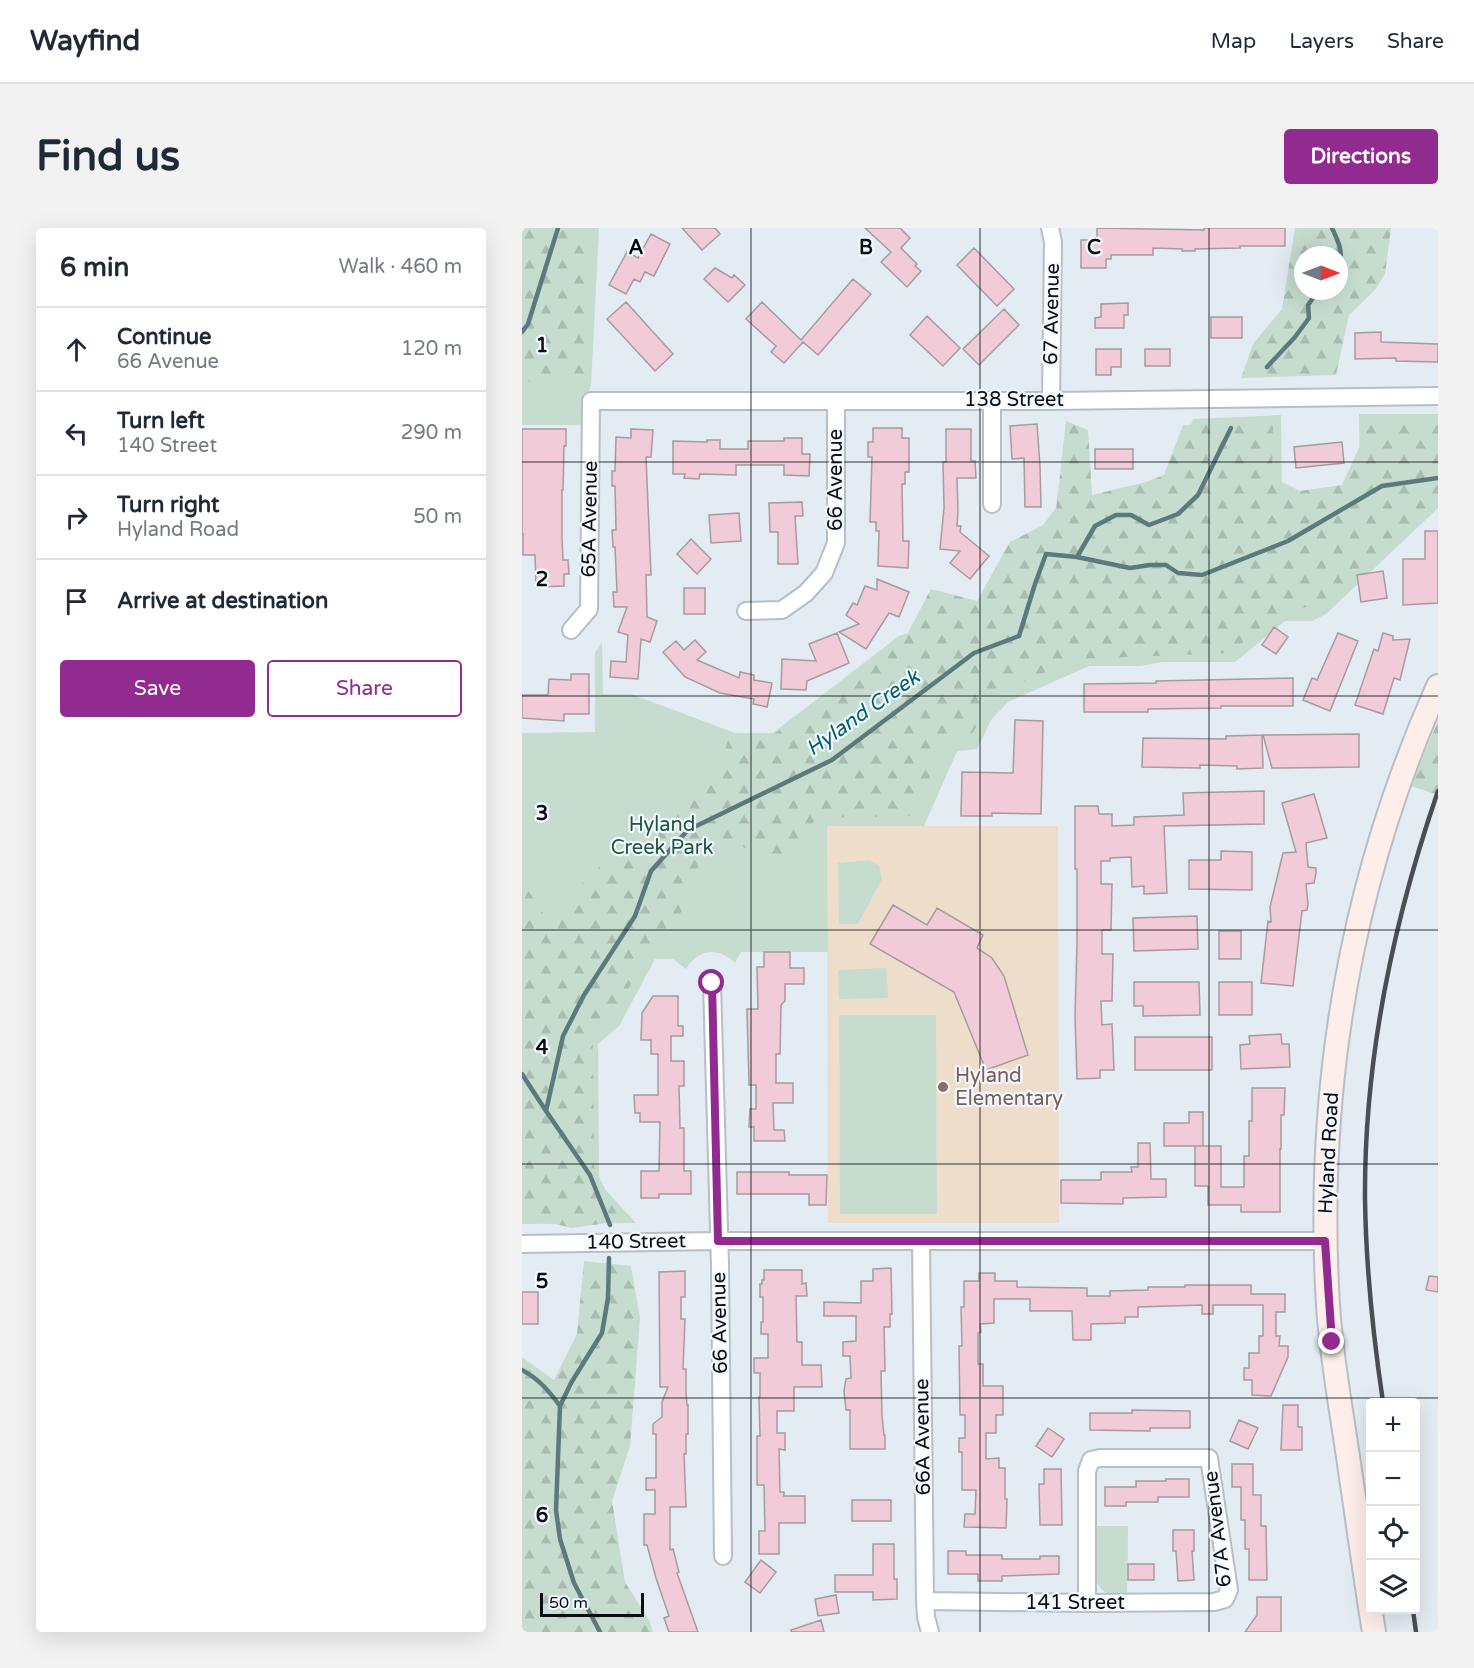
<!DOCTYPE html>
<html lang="en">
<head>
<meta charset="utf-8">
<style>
  body { margin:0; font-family:"Varela Round",sans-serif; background:#f2f2f3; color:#1f2937 }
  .controls { position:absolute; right:18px; bottom:18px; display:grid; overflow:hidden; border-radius:6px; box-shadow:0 6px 24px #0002 }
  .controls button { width:54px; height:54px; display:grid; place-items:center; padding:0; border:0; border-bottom:2px solid #e0e1e3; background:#fff; color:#1f2937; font:30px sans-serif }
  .compass { position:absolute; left:772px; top:18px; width:54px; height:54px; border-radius:50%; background:#fff; box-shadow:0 6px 24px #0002; rotate:90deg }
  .scale { position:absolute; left:18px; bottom:15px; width:104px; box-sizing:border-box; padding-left:6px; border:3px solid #0b0e10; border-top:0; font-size:16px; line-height:21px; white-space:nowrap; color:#0b0e10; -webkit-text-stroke:4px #f2f8ff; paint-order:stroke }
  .stop { position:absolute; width:18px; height:18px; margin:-14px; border:4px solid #922b90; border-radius:50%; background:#fff }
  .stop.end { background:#922b90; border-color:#fff; box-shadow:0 2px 6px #0008 }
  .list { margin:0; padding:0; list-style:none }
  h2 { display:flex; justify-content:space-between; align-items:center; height:78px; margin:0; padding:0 24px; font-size:26px }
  h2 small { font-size:20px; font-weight:400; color:#747a83 }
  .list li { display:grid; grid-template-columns:39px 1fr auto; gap:18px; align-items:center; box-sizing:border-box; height:84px; padding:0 24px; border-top:2px solid #e0e1e3 }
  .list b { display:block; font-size:22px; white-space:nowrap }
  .list p { margin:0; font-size:20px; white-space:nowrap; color:#747a83 }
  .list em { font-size:20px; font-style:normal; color:#747a83 }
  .actions { display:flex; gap:12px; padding:18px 24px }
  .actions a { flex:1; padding:14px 0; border:2px solid #922b90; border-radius:6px; text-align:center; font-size:21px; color:#922b90 }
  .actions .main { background:#922b90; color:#fff }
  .icon { flex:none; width:33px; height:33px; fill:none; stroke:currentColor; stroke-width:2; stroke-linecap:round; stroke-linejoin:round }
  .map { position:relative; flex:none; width:916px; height:1404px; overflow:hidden; border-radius:6px }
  header { display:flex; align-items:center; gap:36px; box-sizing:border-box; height:84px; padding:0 30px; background:#fff; border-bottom:2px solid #e0e1e3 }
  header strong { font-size:28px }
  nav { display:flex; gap:33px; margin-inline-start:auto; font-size:21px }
  .intro { display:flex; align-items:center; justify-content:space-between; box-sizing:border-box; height:144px; padding:0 36px }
  h1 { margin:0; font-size:42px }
  .button { padding:15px 27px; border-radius:6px; background:#922b90; color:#fff; font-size:21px; font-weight:700 }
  main { display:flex; gap:36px; padding:0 36px }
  aside { flex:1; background:#fff; border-radius:6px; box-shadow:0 6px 24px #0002 }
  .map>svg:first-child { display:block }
  .education { fill:#efddcc }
  .green { fill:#c6dcce }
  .forest { fill:url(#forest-firs); fill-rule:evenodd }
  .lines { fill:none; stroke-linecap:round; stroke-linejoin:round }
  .stream { stroke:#5c7a7e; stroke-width:4.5 }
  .building { fill:#f1cbd7; stroke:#a69b9f; stroke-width:1.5 }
  .street-casing { stroke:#b7bec6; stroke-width:20 }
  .secondary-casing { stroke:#b7bec6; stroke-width:26 }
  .street { stroke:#fff; stroke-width:16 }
  .secondary { stroke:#feeeea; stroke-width:22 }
  .rail { stroke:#4a4e52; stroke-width:4.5 }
  .route { stroke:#922b90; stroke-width:8 }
  .grid { fill:none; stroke:#0b0e10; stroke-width:1.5; stroke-opacity:0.55 }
  .education-dot { fill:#8d6e63; stroke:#f2f8ff; stroke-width:2 }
  .labels { text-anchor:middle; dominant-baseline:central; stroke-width:4.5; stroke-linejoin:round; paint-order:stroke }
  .street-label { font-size:20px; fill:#0b0e10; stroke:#f2f8ff }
  .park-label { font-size:20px; fill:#1d563a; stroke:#f2f8ff }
  .education-label { font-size:20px; fill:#785e54; stroke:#f2f8ff; text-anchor:start }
  .water-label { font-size:21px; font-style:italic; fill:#006067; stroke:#f2f8ff }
  .grid-label { font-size:20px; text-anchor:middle; font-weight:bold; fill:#0b0e10; stroke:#f2f8ff; stroke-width:4.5; stroke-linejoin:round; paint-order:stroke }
</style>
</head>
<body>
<header>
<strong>Wayfind</strong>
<nav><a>Map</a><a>Layers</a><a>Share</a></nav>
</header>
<div class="intro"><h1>Find us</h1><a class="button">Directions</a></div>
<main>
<aside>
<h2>6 min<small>Walk · 460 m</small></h2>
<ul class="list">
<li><svg class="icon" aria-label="ahead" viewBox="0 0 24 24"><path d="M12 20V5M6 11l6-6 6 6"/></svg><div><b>Continue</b><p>66 Avenue</p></div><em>120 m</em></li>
<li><svg class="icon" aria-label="left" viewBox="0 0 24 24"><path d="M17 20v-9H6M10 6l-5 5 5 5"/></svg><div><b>Turn left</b><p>140 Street</p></div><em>290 m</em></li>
<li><svg class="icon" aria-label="right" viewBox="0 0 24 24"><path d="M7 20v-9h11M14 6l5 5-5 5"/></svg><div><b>Turn right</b><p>Hyland Road</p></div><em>50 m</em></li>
<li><svg class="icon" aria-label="arrive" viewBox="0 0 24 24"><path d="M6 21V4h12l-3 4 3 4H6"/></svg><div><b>Arrive at destination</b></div></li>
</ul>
<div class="actions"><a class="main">Save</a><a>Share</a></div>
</aside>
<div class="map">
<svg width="916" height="1404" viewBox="0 0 916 1404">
  <defs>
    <pattern id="forest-firs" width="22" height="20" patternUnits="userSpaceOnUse" patternTransform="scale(1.5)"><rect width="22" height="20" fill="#c6dcce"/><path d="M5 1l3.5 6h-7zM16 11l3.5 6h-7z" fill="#a9bcb0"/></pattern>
  </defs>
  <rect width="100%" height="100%" fill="#e3ebf3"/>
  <path class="education" d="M305 598H536L537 995H306Z"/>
  <path class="green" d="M0 0H77L69 157 58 197H0Z
    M837 186H916V280L804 386 790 393H763L713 434H640L618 438H567L486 474 469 492 455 521 435 523 402 598H305L306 724H219L213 735C196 718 176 721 164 741L151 731H133L97 798 76 816 77 955 114 995 0 996V505L73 504V425L80 414 81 466H109L213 505H251L377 408 457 382 540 272 642 271 671 191 759 187 760 268 838 266Z
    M348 632 357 638 360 651 336 696H317L316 635Z
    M364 740 366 770 317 771 316 742Z
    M317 787H414L415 986H318Z
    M573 1298H606L605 1366C589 1367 579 1367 573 1350Z"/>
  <path class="forest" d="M0 0H68L64 149 0 154Z
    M773 0H869L863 46 853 62 827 87 814 147 719 150 731 116 760 81ZM781 27H817V63H781Z
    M544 193 566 202 570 267 624 254 642 247 661 197 751 194 750 249 778 263 820 257 849 194 916 193V271L803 373 752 389 708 425 557 431 474 464 450 506 422 512 393 588 294 590 268 633 233 624 205 612 172 643 159 684 125 727 89 792 71 809 72 938 98 993 50 1000 0 988V653L25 691 85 631 153 577 198 536 207 510 242 513 343 443 381 414 409 361 455 373 488 314 533 291Z
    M916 493V567L889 558Z
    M62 1033 109 1038 118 1090 108 1218 90 1273 103 1354 127 1392 131 1404H0V1129L32 1152 55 1106Z"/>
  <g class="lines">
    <path class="stream" d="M810 0C815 11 822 24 817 35
      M0 104 6 96 36 0
      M745 139 773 109 787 90 786 77 796 63
      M555 329 608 340 628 337H644L656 345 680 347 766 313 860 258 916 250
      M0 846 24 883
      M88 997 68 947 24 883 41 808 62 767 113 688 129 643 166 602 310 532 452 425 497 408 513 356 524 326 555 329 573 298 594 287H609L627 297 656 286 676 267 709 200
      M0 1142C17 1151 27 1163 38 1178
      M78 1404 52 1355 38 1311 34 1282 38 1178 49 1155 80 1105 86 1070 87 1030"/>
  </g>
  <path class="building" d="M160 0H193L198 6 180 22Z
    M343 0H378L388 10 379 20 395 36 393 38 399 43 385 59 359 34 369 24Z
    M575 0 682 2V0H763V18H718V20L673 21V23H660V21L631 20V27H589V31H584V40H559V12H575Z
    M129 6 148 16 132 48 123 44 118 54 112 51 104 66 87 57 105 24 116 30Z
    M452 20 492 61 475 78 435 37Z
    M193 40 210 50 212 47 223 57 206 74 182 51Z
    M331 51 349 66 296 127 281 114 262 135 249 124 254 118 224 91 240 74 279 112Z
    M104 74 151 126 133 143 85 91Z
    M606 75V87H602V100H573V90L579 89V76Z
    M482 81 497 97 457 137 441 121Z
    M405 88 438 120 421 138 388 107Z
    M689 89H720V110H689Z
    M859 104V114L916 116V134L874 133V130L833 131V105Z
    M574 121H599V139H589V147H574Z
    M623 121H648V138H623Z
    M515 196 518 238 519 279H503L502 230 490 231 488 198Z
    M351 200H380V210H387V244H383V256H380L381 313H387L386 340 356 338 357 303H354V294H348L350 229H346V214H351Z
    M0 201H44V218H42L41 262H40V310L41 332H46L47 346H42V358L14 359 13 327H1V306H0Z
    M109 201 131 202 129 229H124L129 347H124L125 389 135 393 128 414 119 411 116 451 88 449 89 433 104 434 106 407 96 404 105 379H92L91 364H95L93 319H91L90 302H94L93 258H90V243H93L94 209 109 210Z
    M424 201H449V233H453L454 250H435L436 283 435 298H439L438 304 467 328 448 351 428 335 438 323 418 321 422 280 421 234H424Z
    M262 210H280V226H288L287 248 262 247V237H214V247L178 246 177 251 162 250 163 246H151V213L185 214V212H198V221H226V213H262Z
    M820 214 822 235 774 240 772 219Z
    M573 221H611V241H573Z
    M280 274 281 288H273L276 336H256V304H248L247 275Z
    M217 285 219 313 189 315 187 287Z
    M903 303H916V375L881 377V331H903Z
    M169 311 189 331 175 346 155 326Z
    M861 343 865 370 839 374 835 347Z
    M355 351 387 364 377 389 367 385 344 421 317 404 337 396 324 387 331 375 335 377 343 358 355 362Z
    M162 360H183V386H162Z
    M752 399 766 409 754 426 740 417Z
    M315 405 327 435 285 453 284 462 259 461 260 431 294 433 287 416Z
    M816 405 836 413 808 483 781 472 790 450 795 452Z
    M861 405 871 408V412L888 411 878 452 872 450 861 486 833 477 852 421 856 423Z
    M173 412 184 424 175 432 217 450 218 444 232 447V452L250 455 245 479 231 476 232 471 198 465 163 449 141 424 154 413 162 422Z
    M49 446H67V486H42V493L0 490V467H26L27 451 49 452Z
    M771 450V478H699V480L626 481V484H562V456L634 455V453Z
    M493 492 521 493 519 586 470 585V588H439L440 544 491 545Z
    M837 506V539L761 540H750L741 507Z
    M740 507 741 540 715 541V538L678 537V540L620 539 621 510 704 511V508Z
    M742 563V596L642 598 645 665 622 666V658L610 659 609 629 588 630V633H579V656H590L589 702H580V726H591L590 773H579L580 797 590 796 592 842H578V850L555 851 553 788 555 717V641H553V578H576L577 586H590V598L612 597V589L662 587 661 565Z
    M792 566 805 610 784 615 786 639 794 640V645L792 655 784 656 786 676 785 682 780 683 771 758 739 755 746 693 749 694 748 679 761 625 774 624 760 575Z
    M699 623 730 624V662L667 661V632H699Z
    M371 677 405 697 415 680 461 707 455 720 470 730 482 748 506 827 464 842 432 764 348 716Z
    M675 688 676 721 612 723 611 690Z
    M697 703H719V731H697Z
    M242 724H268V740H282V756H263V773L259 777 258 826H254V855H271V875H251L252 902H262L263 913H232V899H227L228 881H234V857H227L225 781H236L235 739H242Z
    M612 754H677L678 787 621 788V778H612Z
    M697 754H730V787H697Z
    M131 768H156V798H161V808H149V833H162V858H157L158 900H162V943H169V966H137V970H119V943H137L138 894H118V885H113L112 867H136V826H129V812H119L120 785Z
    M759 806 760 816H767L768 839 719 841 718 817 728 816 727 808Z
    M613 809H690V842H613Z
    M730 860H763L762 887H759V921H758V984H719V977H686V958H673V918H699V959H722V928H727V893H730Z
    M667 884H681V918H642V895H667Z
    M616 915H628L629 951H644V969L601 970V976L539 975V952H579V944H610L609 939H616Z
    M215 944H267V947H305L304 977H287V966H215Z
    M369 1040 370 1086H368V1099H362L363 1143H359L360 1188 362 1207H363V1221H328V1182H324L322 1163 324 1151 329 1150 328 1128H321V1114L334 1113V1088H302V1074L339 1075V1053H351V1041Z
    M242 1042H280V1056L284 1055 285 1068H274L275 1114H280V1137H299L300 1159H272V1183H255V1205H263V1222L257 1221 258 1264H262V1268H283V1295H257V1326H237V1303H243L242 1257H235V1208H238L237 1169H238V1145H232V1130H246V1106H239V1094H241V1069H238V1056H240V1052H242Z
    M163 1043V1069H159V1091H163L161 1141H164V1164L165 1177H166V1206H164V1226H162L164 1279H148V1322L151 1321 157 1344 155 1345 176 1404H147L142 1390 147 1388 134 1350 125 1317H122V1286H133V1262H124V1250H134V1206H131V1196L140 1189V1174L146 1159H138L137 1044Z
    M457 1045H473V1053H495V1059L565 1060V1068H588V1063L626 1062V1059H663V1057H729V1066H763V1084H754V1108H758L757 1118H766V1129L749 1168 730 1167V1152H722V1140H727V1125H737V1108H741V1077H691V1086H680V1077L616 1079V1089H603V1095L569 1096V1112H551L550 1083H508V1071H472V1095L458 1096 459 1104 456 1105V1136H461V1158H481V1187H474V1205H464V1231L477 1230V1240H483V1271H485L484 1300 442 1299 443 1286H453L454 1262H440V1224H437V1210H443V1187H438L437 1118H440L439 1079H442V1053H457Z
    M907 1048 916 1049V1064L904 1062Z
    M0 1064H16V1096H0Z
    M761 1177H776V1199H780V1222H759Z
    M610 1182 668 1183V1200H628V1203L568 1202V1185H610Z
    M717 1192 736 1200 726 1221 708 1213Z
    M526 1200 542 1211 530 1229 514 1218Z
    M710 1236H731V1267H739V1298H744L745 1352H727V1321H723V1292H719V1259H710Z
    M522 1241H539L540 1297H518L517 1256H522Z
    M644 1251H667V1269H636V1274H604V1278H583V1259H614V1253H644Z
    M330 1272H369V1293H330Z
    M651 1302H672V1323H670L672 1352 656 1353 654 1323H651Z
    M351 1316H372V1351H375V1371L351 1372V1364H313V1347H351Z
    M426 1323H444V1327H480V1331H518V1328H537V1346L480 1348V1353H456V1346H426Z
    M239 1332 254 1344 238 1365 223 1354Z
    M606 1336H632V1352H606Z
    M314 1367 317 1385 296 1388 293 1371Z
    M735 1369H759V1404H723L735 1387Z
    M299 1392 302 1404H269V1402Z"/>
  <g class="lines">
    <g class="street-casing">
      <path id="street" d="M528 0 531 14 529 173
        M470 172V276
        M224 383 260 382 284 365 302 345 314 315V173
        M49 402 67 381 69 173H529L916 168
        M190 755 198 1038 201 1328
        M399 1013 403 1373 404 1389 408 1404
        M0 1016 196 1013H803
        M403 1373 565 1375 692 1374 703 1371 707 1362 687 1230H578L569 1232 565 1243V1375"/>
    </g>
    <g class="secondary-casing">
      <path id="secondary" d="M852 1404C842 1343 834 1282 825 1222 818 1174 809 1126 806 1077 793 862 828 655 916 458"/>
    </g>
    <use href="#street" class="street"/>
    <use href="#secondary" class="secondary"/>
    <path class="rail" d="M861 1174C851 1107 844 1040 843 971 842 832 871 694 916 563
      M891 1382 894 1404"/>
  </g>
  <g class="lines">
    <path class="route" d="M190 755 196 1013H803L810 1114"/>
  </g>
  <path class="grid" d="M229 0V1404M458 0V1404M687 0V1404M0 234H916M0 468H916M0 702H916M0 936H916M0 1170H916"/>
  <circle class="education-dot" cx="421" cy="859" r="6"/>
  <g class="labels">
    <g class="street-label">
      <text transform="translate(530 86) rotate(-89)">67 Avenue</text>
      <text x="492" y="172">138 Street</text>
      <text transform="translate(314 252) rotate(-90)">66 Avenue</text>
      <text transform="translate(68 291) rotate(-89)">65A Avenue</text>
      <text transform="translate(807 925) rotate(-87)">Hyland Road</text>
      <text transform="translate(114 1014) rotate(-1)">140 Street</text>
      <text transform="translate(198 1095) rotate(-91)">66 Avenue</text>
      <text transform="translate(401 1209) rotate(-91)">66A Avenue</text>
      <text transform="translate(696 1301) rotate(-97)">67A Avenue</text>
      <text x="553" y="1375">141 Street</text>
    </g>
    <g class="park-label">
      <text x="140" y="597">Hyland<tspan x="140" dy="23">Creek Park</tspan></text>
    </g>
    <g class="education-label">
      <text x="433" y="848">Hyland<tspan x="433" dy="23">Elementary</tspan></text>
    </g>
    <g class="water-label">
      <text transform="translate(341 485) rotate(-35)">Hyland Creek</text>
    </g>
  </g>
  <g class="grid-label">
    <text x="114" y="26">A</text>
    <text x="344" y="26">B</text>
    <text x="572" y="26">C</text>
    <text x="20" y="124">1</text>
    <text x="20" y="358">2</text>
    <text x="20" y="592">3</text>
    <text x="20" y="826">4</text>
    <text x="20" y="1060">5</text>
    <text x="20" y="1294">6</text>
  </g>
</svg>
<div class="controls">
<button>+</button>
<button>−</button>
<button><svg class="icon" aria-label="locate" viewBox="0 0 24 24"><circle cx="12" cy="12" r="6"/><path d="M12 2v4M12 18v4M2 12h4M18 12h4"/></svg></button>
<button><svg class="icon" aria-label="layers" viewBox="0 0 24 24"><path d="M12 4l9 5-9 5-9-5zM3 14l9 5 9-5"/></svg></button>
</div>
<svg class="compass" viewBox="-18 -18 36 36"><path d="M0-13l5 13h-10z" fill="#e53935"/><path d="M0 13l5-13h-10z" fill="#747a83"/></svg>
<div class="scale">50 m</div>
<div class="stop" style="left:190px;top:755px"></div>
<div class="stop end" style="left:810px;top:1114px"></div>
</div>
</main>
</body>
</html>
